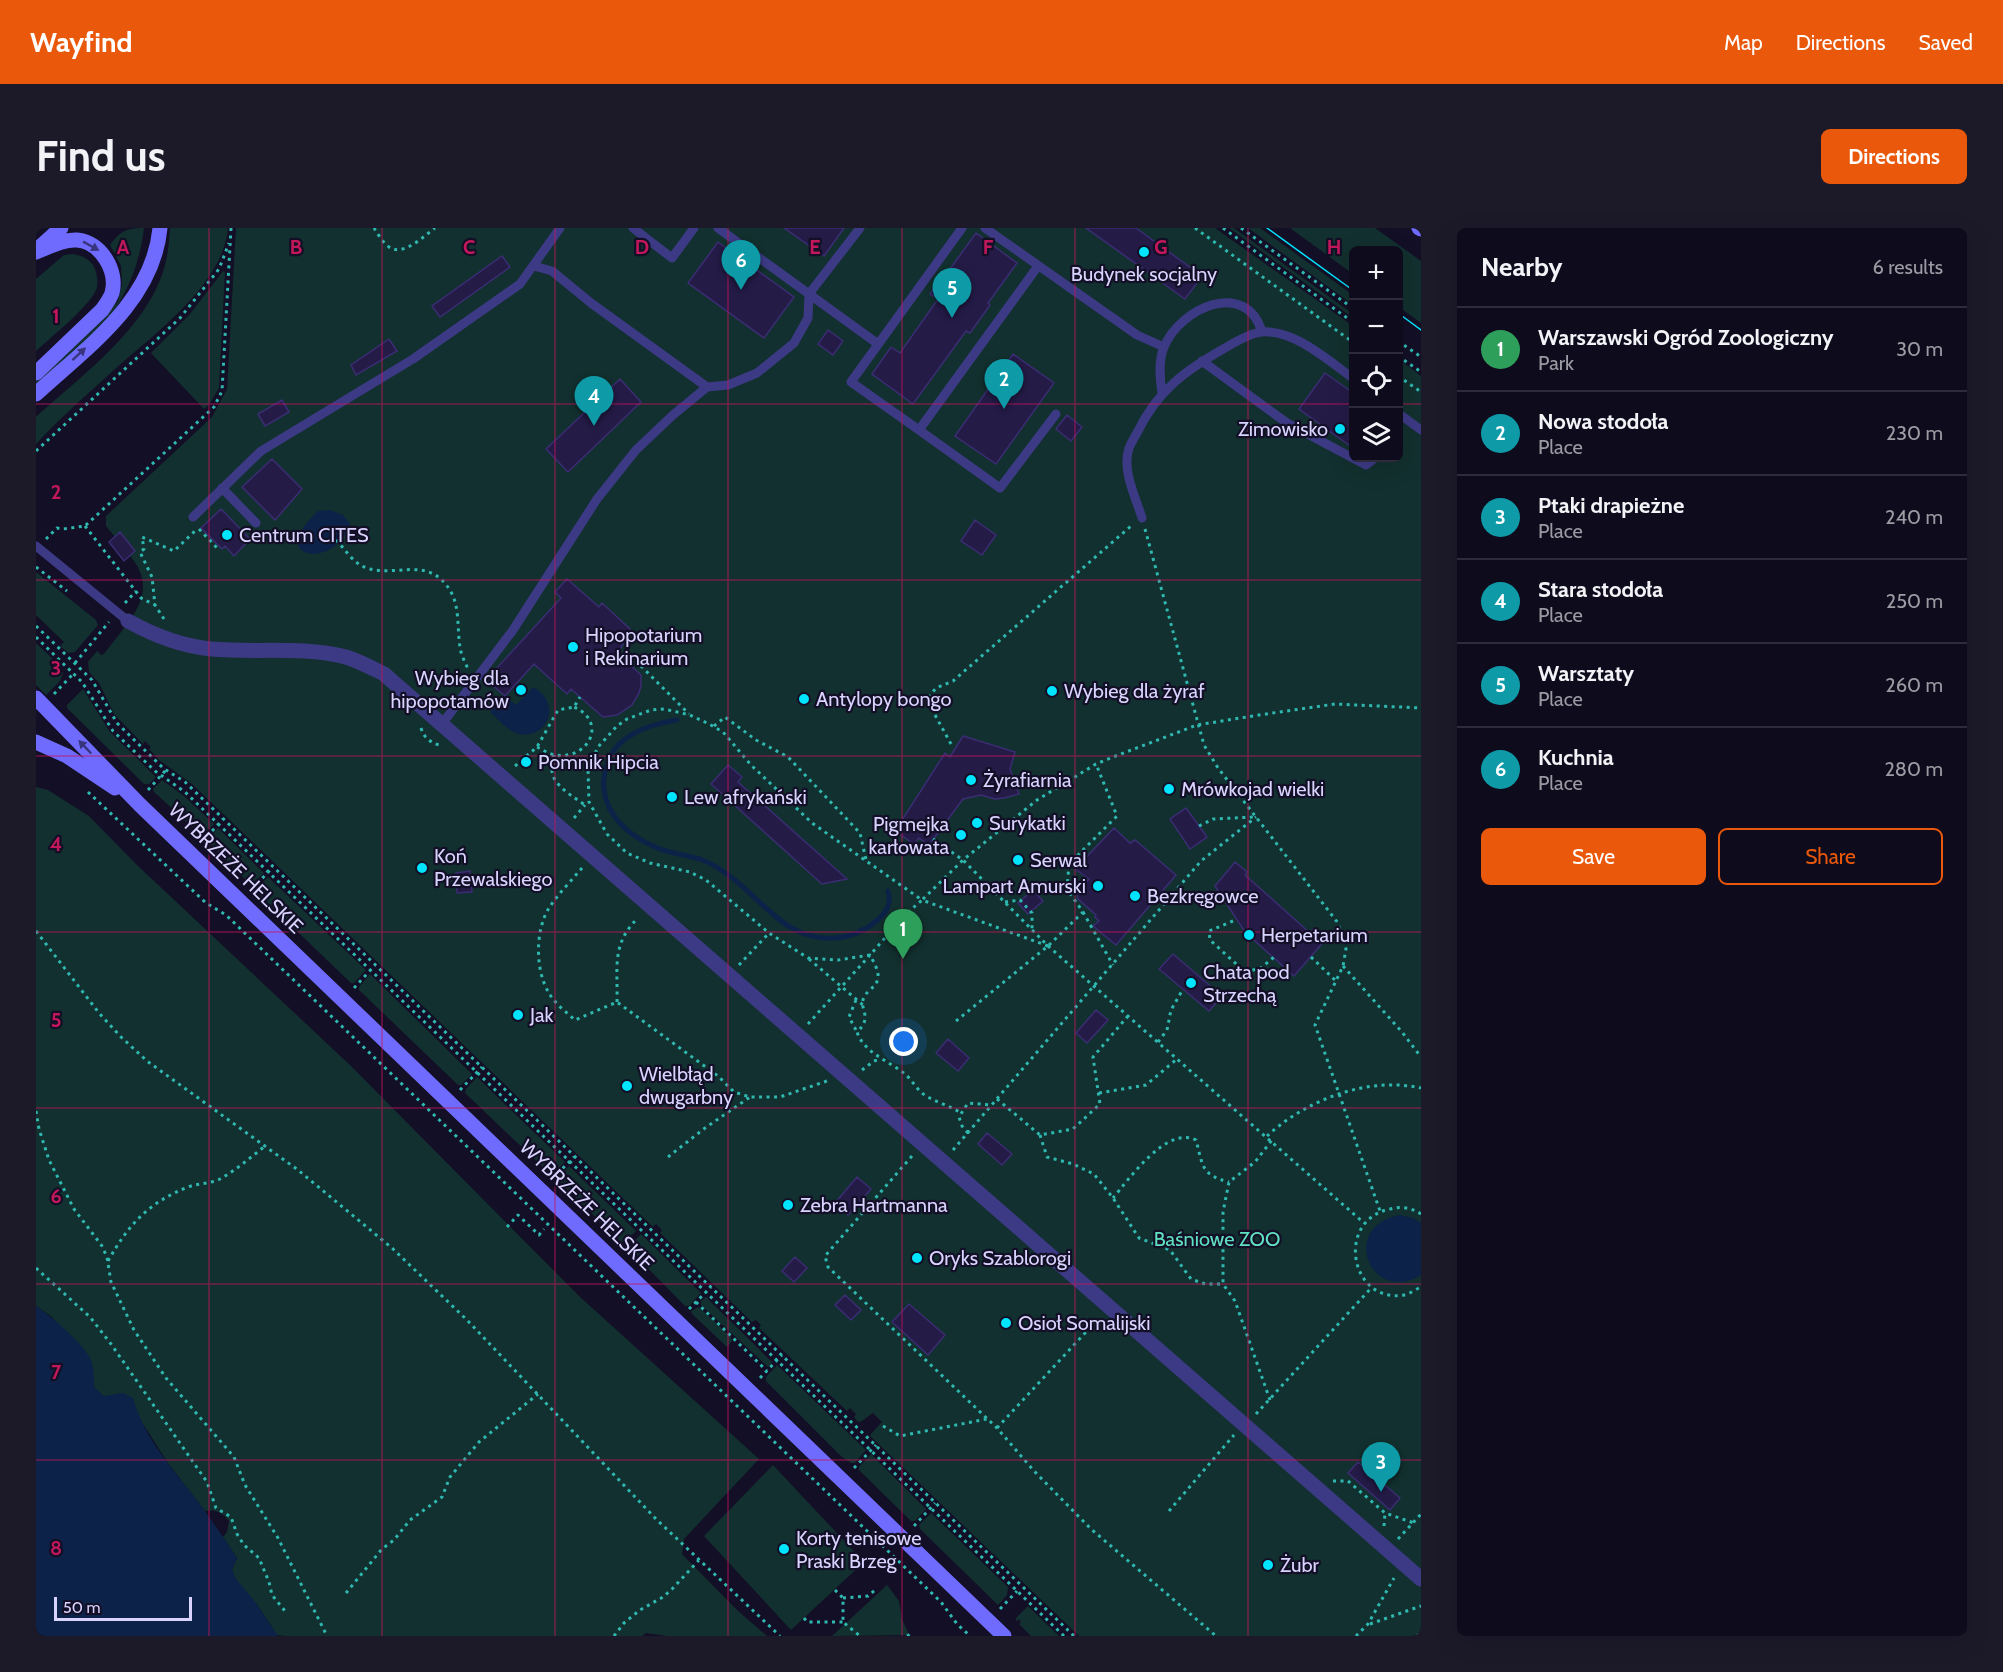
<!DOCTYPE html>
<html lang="en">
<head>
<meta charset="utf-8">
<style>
  body { margin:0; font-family:Cabin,sans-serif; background:#1c1929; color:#f1f3f6 }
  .controls { position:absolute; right:18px; top:18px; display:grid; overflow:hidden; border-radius:9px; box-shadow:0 6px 24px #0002 }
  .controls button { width:54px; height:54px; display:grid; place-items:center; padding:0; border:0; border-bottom:2px solid #2e2b3b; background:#0e0b1c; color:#f1f3f6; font:30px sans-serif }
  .scale { position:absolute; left:18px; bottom:15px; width:138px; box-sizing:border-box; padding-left:6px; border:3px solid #d9d4ff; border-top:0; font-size:16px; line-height:21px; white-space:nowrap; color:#d9d4ff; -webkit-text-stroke:4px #130f26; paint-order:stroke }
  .you { position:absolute; left:868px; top:814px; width:21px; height:21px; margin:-15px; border:4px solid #fff; border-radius:50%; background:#1a73e8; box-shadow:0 0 0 9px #1a73e833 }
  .badge { display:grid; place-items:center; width:39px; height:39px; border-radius:50%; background:#ea580c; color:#fff; font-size:20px; font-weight:700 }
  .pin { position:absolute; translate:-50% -50px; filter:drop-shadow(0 2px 3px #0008) }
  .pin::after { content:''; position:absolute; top:32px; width:21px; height:18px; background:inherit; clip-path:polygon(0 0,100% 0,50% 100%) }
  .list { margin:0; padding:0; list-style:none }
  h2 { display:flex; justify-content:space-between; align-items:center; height:78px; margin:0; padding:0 24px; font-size:26px }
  h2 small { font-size:20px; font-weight:400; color:#9b9ba3 }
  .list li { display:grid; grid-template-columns:39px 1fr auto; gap:18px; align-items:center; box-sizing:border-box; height:84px; padding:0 24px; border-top:2px solid #2e2b3b }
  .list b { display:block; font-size:22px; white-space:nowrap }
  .list p { margin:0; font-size:20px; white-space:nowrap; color:#9b9ba3 }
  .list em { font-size:20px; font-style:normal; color:#9b9ba3 }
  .actions { display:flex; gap:12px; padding:18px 24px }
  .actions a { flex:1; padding:14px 0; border:2px solid #ea580c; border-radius:9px; text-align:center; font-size:21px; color:#ea580c }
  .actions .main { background:#ea580c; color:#fff }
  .icon { flex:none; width:33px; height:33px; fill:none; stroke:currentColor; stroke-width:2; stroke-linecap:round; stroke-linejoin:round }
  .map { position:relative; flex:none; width:1385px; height:1408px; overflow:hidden; border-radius:9px }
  header { display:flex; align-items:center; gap:36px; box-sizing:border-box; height:84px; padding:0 30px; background:#ea580c; color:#fff }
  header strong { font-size:28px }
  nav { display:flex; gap:33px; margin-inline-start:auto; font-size:21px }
  .intro { display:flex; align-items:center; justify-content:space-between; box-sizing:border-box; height:144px; padding:0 36px }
  h1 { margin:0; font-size:42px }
  .button { padding:15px 27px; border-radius:9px; background:#ea580c; color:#fff; font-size:21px; font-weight:700 }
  main { display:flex; gap:36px; padding:0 36px }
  aside { flex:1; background:#0e0b1c; border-radius:9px; box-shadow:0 6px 24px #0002 }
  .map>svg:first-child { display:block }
  .green { fill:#12302f }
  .water { fill:#0c2248 }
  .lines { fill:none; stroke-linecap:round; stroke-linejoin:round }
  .stream { stroke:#0c2248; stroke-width:5 }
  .building { fill:#241b47; stroke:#3b2d73; stroke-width:1.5 }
  .path { stroke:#2fb8b0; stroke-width:3; stroke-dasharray:3 4.5; stroke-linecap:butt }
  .lane { stroke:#3d3a85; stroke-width:9 }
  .street { stroke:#3d3a85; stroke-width:15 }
  .secondary { stroke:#6f6bff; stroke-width:15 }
  .tram { stroke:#00e5ff; stroke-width:1.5 }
  .oneway { fill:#38347d }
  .grid { fill:none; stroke:#c2185b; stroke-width:1.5; stroke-opacity:0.55 }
  .poi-dot { fill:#00e5ff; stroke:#130f26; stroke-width:2 }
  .labels { text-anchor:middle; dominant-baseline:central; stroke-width:4.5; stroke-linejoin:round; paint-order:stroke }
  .poi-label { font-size:20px; fill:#d9d4ff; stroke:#130f26; text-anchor:start }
  .street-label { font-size:20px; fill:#d9d4ff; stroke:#130f26 }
  .park-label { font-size:20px; fill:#5fe0c0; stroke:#130f26 }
  .grid-label { font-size:20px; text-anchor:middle; font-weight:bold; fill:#c2185b; stroke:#130f26; stroke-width:4.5; stroke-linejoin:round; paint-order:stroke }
</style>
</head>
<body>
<header>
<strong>Wayfind</strong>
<nav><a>Map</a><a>Directions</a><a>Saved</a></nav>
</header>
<div class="intro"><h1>Find us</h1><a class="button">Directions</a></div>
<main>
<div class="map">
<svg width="1385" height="1408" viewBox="0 0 1385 1408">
  <rect width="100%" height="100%" fill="#130f26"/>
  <path class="green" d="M108 0C104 33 93 63 73 90L0 160V153L65 93 82 73 86 56 85 38 74 17C84 3 91 0 108 0Z
    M134 0H192C188 53 124 102 87 134 57 161 27 187 0 216V189C48 145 119 95 131 28 133 19 133 9 134 0Z
    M200 0H1179L1317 98 1318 230H1362L1363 131 1385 148V1408H1043L835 1209 834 1207 846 1194 837 1185 826 1193 822 1194 818 1189 820 1186 814 1180 811 1183 723 1100 725 1097 720 1092 716 1094 624 1005 626 1002 620 996 617 999 156 556 123 532 113 521 115 519 109 513 107 516 78 486 63 455 53 444 52 434 61 423 65 427 68 426C92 393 126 365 94 328L88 333 73 314 79 309 70 298V288L176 189 191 161Z
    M1193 0H1198L1317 86V90Z
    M1212 0H1224L1317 67V77Z
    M1254 0H1339L1385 33V95L1363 79 1362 22H1318L1317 46Z
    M37 26C47 28 55 31 59 41 61 46 62 54 61 59 58 75 14 110 0 123V51L28 27Z
    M187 43 189 44 183 160 173 177 168 181 115 125 154 86Z
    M0 344 60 392 62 397 39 424 32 425 24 418 28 414 0 387Z
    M0 415 22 436 27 445 24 453 10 467 0 457Z
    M47 461 74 504 120 549 113 556H108L31 480V477Z
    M126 552 148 568 178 596 168 607 164 606 118 564 117 561Z
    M0 559 12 562 53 588 101 637 315 838 543 1068 723 1231 648 1311 646 1326 701 1382 731 1408H631L610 1405 606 1408H250L241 1407 220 1375 205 1373 196 1342 201 1330 187 1309 191 1304 193 1293C186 1284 180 1281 169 1283L132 1235 102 1188 82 1198 16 1089 0 1078Z
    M182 600 228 645 215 657 172 614V611Z
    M232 649 330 742 318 755H315L221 665V660Z
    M334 746 436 846 425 857H422L323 762V759Z
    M441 849 529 934 517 946H514L429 865 430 861Z
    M533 938 600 1003 589 1014H585L522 953V950Z
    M605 1006 665 1065 653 1078H649L593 1021V1018Z
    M670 1069 736 1134 732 1139 665 1077V1073Z
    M663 1079 695 1109 696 1113 691 1119 656 1086 655 1083Z
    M741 1137 830 1222 819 1235H815L806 1229 730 1153V1149Z
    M835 1226 890 1281 879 1293H875L823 1242V1239Z
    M737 1237 828 1334 755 1402 668 1308Z
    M895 1285 972 1359 971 1367 962 1377 884 1301 883 1297Z
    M851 1357 863 1373 866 1391 873 1407 796 1408Z
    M992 1378 1023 1408H995L983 1396 985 1394 982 1391 980 1394V1390Z"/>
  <path class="water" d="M294 282 307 287 314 296C301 341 227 334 282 283Z
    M497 459C532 479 504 519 476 503 468 499 461 490 454 484L469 468 480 477Z
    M1364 987 1377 990 1385 995V1047C1335 1078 1302 998 1364 987Z
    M0 1078C14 1087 52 1119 56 1135 58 1142 58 1151 58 1159L68 1168 87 1165 97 1170C109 1214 143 1247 169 1283 180 1299 191 1314 201 1330L196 1342 200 1351 220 1375 242 1408H0Z"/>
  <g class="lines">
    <path class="stream" d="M641 492C616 496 584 505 573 531 555 575 586 606 624 621 637 626 651 627 664 631 672 634 681 639 688 644 725 668 747 713 798 710 814 709 827 704 839 694 850 685 856 677 852 663"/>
  </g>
  <path class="building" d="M748 0H808L788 28Z
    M1050 0H1100L1166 48 1149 71Z
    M940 5 981 35 952 75 954 77 934 105 930 103 877 176 836 146 855 119 864 125 902 71 894 66 904 51 906 52Z
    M682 14 758 69 728 110 652 55Z
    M466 28 474 39 404 89 396 78Z
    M792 102 807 113 797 127 782 116Z
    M353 111 361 123 320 147 315 137Z
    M977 126 1018 155 960 236 919 208Z
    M1289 145 1317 165V220L1263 181Z
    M584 151 605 174 532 244 510 221Z
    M246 172 253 184 229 198 222 186Z
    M1031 187 1046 199 1035 213 1020 201Z
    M236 231 266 261 239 292 206 259Z
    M185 281 214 311 198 328 189 318 186 321 165 300Z
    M939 292 960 307 946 327 925 313Z
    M84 304 99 323 88 333 73 314Z
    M531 351 563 379 566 375 594 401 582 426 605 447V458L603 465 596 477 581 487 567 489 535 461 531 466 498 436 469 468 450 452 525 370 519 364Z
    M927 508 979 524 974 541 983 566 968 570 959 571 945 567 927 571 893 617 883 610 878 616 859 603 909 525 914 529Z
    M692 537 706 549 702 554 811 651 786 656 675 556Z
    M1150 580 1171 609 1154 621 1134 591Z
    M1078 600 1094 615 1099 612 1140 647 1080 717 1057 698 1063 693 1059 689 1060 687 1042 671 1041 664 1053 651 1039 641Z
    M1199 634 1211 644 1209 647 1274 705 1277 701 1289 712 1258 748 1209 704 1179 658Z
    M434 643 436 664 421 665 420 645Z
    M997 662 1007 673 992 686 982 675Z
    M1137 726 1186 768 1173 783 1123 741Z
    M1060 782 1072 792 1051 815 1040 805Z
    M912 811 933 830 922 843 900 825Z
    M951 905 976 926 966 937 942 916Z
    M821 949 835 961 812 987 799 975Z
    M759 1029 771 1040 758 1054 746 1043Z
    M809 1067 825 1082 815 1092 799 1077Z
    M873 1076 909 1107 892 1127 856 1094Z
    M1322 1234 1364 1270 1354 1282 1312 1245Z"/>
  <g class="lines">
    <path class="path" d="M338 0C342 6 347 15 353 19 367 29 388 8 399 0
      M1159 0 1318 115
      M1187 0 1318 95
      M1205 0 1318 81
      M1362 113 1385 129
      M1362 128 1385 144
      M1362 148 1385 164
      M0 223 144 90 183 41 193 15
      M49 298 105 370 119 377
      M163 301 181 320
      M1109 301 1168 517 1182 540 1302 695 1310 721 1307 738 1279 797 1344 983
      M10 311 21 300 27 301 49 298 178 179 186 163 195 0
      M300 312C308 320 316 333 326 338 356 353 392 324 415 364 424 380 421 402 424 419 425 427 429 434 432 441
      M0 339 31 363
      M89 375 100 363
      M128 391 119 377 116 349 104 324 108 321 106 309 138 323 159 303
      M0 398 56 452 81 495 127 540 149 554 1038 1408
      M0 409 46 454 77 503 119 543 149 564 1028 1408
      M589 422 653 486
      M39 435 73 394
      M18 466 37 446
      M678 498 689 489 720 512 752 529 824 605 830 632
      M385 500C388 510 394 514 403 517
      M915 516 893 476 892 470 900 460 917 453 1095 298
      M501 519C507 522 513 526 519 527 553 532 572 494 538 479
      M518 527C518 531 516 537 516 542 516 557 538 569 549 577
      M479 538 501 519 522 482 538 479 544 469
      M112 562 130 542
      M52 564 170 675 190 687 905 1374 921 1396 934 1408
      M538 590 549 577
      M1163 598 1177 591 1218 589
      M897 611 927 632 1012 718 1328 995
      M166 614 187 591
      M546 640C535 653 522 666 513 680 499 702 499 743 513 765 519 776 530 784 539 792L581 774 682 848 698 864 714 869H744L791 853
      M216 661 237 639
      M969 674 984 672 996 685V701
      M1047 684 1077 737
      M1197 693 1173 703 1174 712 1209 744 1225 740 1238 729
      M0 703 63 785 85 809 111 833 262 942 356 1020 431 1092 620 1291 744 1408
      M1012 718 886 672 870 686 834 727 802 732 772 730 733 705 670 652 654 644 614 635 591 625 571 606 553 574 552 541 562 519 581 498 591 491 615 482 628 481 654 487 673 496 687 504 715 537 776 595 886 672 927 632 1001 572 1060 536 1077 529 1161 497 1223 487 1299 476 1385 480
      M1275 729 1300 753
      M773 731 827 777
      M703 737 733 705
      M1307 738 1366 804 1385 829
      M318 760 339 737
      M820 772 813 789 821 804
      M581 774C582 740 575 716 602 690
      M920 793 1012 718 1047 684 1031 661 1033 636 1081 588 1060 536
      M772 796 834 727C839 737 847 748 838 758 835 761 830 765 828 769 822 782 838 788 821 804 828 825 853 833 869 846 877 853 882 864 892 869 903 875 915 879 926 885
      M1122 814 1131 802 1135 782 1147 761
      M826 842 838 833 845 831
      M424 862 446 839
      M1063 865 1110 857 1141 831
      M961 871 1004 907 1037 901 1064 876 1057 829 1092 788
      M0 883 3 901 13 932 38 981 66 1018 71 1029 75 1054 98 1102 130 1150 198 1229 209 1257 242 1310 291 1408
      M932 905 926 898 923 889 932 875 956 877
      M1004 907 1011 929 1037 936 1058 946 1077 970 1103 1010 1134 1022 1155 1051 1169 1056H1187
      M1231 908C1270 872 1332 848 1385 860
      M917 922 1165 633 1220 589
      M876 928 789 1028 792 1039 961 1200 998 1243 1055 1301 1180 1408
      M632 929 669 900 714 869
      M516 951 538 929
      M1077 970C1093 951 1131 897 1160 912 1167 938 1165 947 1193 954
      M1385 986C1376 980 1365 978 1354 981 1299 992 1314 1076 1368 1067 1374 1066 1380 1061 1385 1059
      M471 999 482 987 503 1007 508 1001
      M72 1033C93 996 112 975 152 959 163 955 174 956 184 951 200 942 214 930 229 918
      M0 1040 54 1089 75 1116 171 1254 180 1280 195 1289 201 1306 208 1317 223 1330 233 1354 236 1367 249 1383
      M660 1074 731 1143
      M653 1081 675 1059
      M724 1150 746 1127
      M1234 1172 1199 1073 1187 1056V984L1193 954 1219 934 1236 912
      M1220 1186 1336 1059
      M847 1198 864 1208 951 1191
      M961 1200 1062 1091
      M818 1240 840 1217
      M1297 1253H1312L1349 1285 1378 1295
      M1133 1283 1198 1207
      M878 1298 899 1275
      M1348 1298 1349 1285
      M1362 1311 1385 1286
      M799 1362 807 1370V1394L824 1408
      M310 1365 346 1321 358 1312 374 1292 406 1269 414 1249 443 1214 502 1166
      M807 1370 832 1368 839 1362
      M964 1381 981 1363
      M768 1390 771 1394H807
      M1334 1396 1385 1378
      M578 1408 588 1395 604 1382 627 1369 637 1360 663 1332
      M871 1408 876 1405
      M1320 1408 1332 1396 1358 1350
      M1381 1408 1385 1405"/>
    <path class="lane" d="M597 0 636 30 658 0
      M682 0 842 116
      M949 0 1101 107 1128 119
      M498 38 516 43 555 75 671 159
      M1002 38 883 202 964 260 1020 186
      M1166 133 1251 195 1330 237 1339 230
      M1126 165C1124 151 1122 133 1128 119 1144 80 1210 50 1226 104
      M1362 185 1385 202
      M883 202 815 154 926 0
      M186 260 220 295
      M157 289 225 223 377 131 484 56 524 0
      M1106 290C1100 270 1087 245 1092 224 1093 217 1099 209 1102 203 1122 162 1150 142 1189 120 1199 114 1214 105 1226 104 1258 101 1294 134 1318 151
      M0 318 92 393
      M406 496 477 402 561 271 600 222 637 187 671 159 692 157 721 145 758 115 772 90 773 66 824 0"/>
    <path class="street" d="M92 393C119 408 145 418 175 421 220 425 266 418 310 429 323 433 336 440 348 446L1385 1351"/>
    <path class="secondary" d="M1383 0 1385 1
      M4 19 25 0
      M0 24C13 19 27 11 41 12 65 14 82 43 76 65 74 71 70 76 66 82L0 145
      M0 166C51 119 117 74 124 0
      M0 470 104 577 968 1408
      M0 514 31 528 79 560"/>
    <path class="tram" d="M1231 0 1318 63
      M1362 85 1385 102"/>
  </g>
  <defs><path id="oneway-solid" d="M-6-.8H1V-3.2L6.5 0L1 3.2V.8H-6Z" transform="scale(1.5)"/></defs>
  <g class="oneway">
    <use href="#oneway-solid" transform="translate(55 18) rotate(29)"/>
    <use href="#oneway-solid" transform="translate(43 126) rotate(-43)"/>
    <use href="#oneway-solid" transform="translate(49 519) rotate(-134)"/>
  </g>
  <path class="grid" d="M173 0V1408M346 0V1408M519 0V1408M692 0V1408M866 0V1408M1039 0V1408M1212 0V1408M0 176H1318M1362 176H1385M0 352H1385M0 528H1385M0 704H1385M0 880H1385M0 1056H1385M0 1232H1385"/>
  <g class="poi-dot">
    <circle cx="1108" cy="24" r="6"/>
    <circle cx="1304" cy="201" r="6"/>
    <circle cx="191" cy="307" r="6"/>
    <circle cx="537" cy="419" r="6"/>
    <circle cx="485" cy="462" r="6"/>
    <circle cx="1016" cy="463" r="6"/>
    <circle cx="768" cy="471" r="6"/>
    <circle cx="490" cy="534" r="6"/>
    <circle cx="935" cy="552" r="6"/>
    <circle cx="1133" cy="561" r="6"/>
    <circle cx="636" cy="569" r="6"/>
    <circle cx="941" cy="595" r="6"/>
    <circle cx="925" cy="607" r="6"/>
    <circle cx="982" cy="632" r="6"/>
    <circle cx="386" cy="640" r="6"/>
    <circle cx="1062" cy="658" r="6"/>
    <circle cx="1099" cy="668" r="6"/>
    <circle cx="1213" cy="707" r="6"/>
    <circle cx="1155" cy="755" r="6"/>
    <circle cx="482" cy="787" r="6"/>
    <circle cx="591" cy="858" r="6"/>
    <circle cx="752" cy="977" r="6"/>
    <circle cx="881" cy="1030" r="6"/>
    <circle cx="970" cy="1095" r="6"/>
    <circle cx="748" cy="1321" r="6"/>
    <circle cx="1232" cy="1337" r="6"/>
  </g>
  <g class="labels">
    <g class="poi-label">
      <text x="1108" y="46" text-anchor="middle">Budynek socjalny</text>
      <text x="1292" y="201" text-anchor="end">Zimowisko</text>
      <text x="203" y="307">Centrum CITES</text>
      <text x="549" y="407">Hipopotarium<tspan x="549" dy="23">i Rekinarium</tspan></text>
      <text x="473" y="450" text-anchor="end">Wybieg dla<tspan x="473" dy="23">hipopotamów</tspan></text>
      <text x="1028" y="463">Wybieg dla żyraf</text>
      <text x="780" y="471">Antylopy bongo</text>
      <text x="502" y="534">Pomnik Hipcia</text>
      <text x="947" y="552">Żyrafiarnia</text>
      <text x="1145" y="561">Mrówkojad wielki</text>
      <text x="648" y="569">Lew afrykański</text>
      <text x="953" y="595">Surykatki</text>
      <text x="913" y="596" text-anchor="end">Pigmejka<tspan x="913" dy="23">karłowata</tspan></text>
      <text x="398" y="628">Koń<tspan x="398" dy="23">Przewalskiego</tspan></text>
      <text x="994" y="632">Serwal</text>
      <text x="1050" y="658" text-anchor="end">Lampart Amurski</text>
      <text x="1111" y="668">Bezkręgowce</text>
      <text x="1225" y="707">Herpetarium</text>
      <text x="1167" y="744">Chata pod<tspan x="1167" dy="23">Strzechą</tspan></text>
      <text x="494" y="787">Jak</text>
      <text x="603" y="846">Wielbłąd<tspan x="603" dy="23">dwugarbny</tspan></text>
      <text x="764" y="977">Zebra Hartmanna</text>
      <text x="893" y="1030">Oryks Szablorogi</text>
      <text x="982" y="1095">Osioł Somalijski</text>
      <text x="760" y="1310">Korty tenisowe<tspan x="760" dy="23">Praski Brzeg</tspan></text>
      <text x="1244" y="1337">Żubr</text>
    </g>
    <g class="street-label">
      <text transform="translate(200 640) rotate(44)">WYBRZEŻE HELSKIE</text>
      <text transform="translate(551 977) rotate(44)">WYBRZEŻE HELSKIE</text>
    </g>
    <g class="park-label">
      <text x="1181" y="1011">Baśniowe ZOO</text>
    </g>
  </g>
  <g class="grid-label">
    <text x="87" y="26">A</text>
    <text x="260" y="26">B</text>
    <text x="433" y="26">C</text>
    <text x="606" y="26">D</text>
    <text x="779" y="26">E</text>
    <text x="952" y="26">F</text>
    <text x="1125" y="26">G</text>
    <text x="1298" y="26">H</text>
    <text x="20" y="95">1</text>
    <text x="20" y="271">2</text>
    <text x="20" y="447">3</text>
    <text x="20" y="623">4</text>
    <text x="20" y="799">5</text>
    <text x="20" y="975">6</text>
    <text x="20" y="1151">7</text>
    <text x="20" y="1327">8</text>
  </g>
</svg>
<div class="controls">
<button>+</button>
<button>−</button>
<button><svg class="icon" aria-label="locate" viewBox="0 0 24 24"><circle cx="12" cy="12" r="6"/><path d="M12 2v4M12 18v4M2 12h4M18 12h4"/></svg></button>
<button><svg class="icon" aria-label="layers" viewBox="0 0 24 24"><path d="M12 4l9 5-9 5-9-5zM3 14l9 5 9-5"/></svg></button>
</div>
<div class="scale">50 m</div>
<div class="you"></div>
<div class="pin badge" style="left:867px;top:731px;background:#2e9e5b">1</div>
<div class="pin badge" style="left:968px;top:181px;background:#0f9aa8">2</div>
<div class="pin badge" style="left:1345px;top:1264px;background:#0f9aa8">3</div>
<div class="pin badge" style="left:558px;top:198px;background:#0f9aa8">4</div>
<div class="pin badge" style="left:916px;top:90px;background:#0f9aa8">5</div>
<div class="pin badge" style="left:705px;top:62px;background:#0f9aa8">6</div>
</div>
<aside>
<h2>Nearby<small>6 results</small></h2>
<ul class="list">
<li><span class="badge" style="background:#2e9e5b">1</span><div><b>Warszawski Ogród Zoologiczny</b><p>Park</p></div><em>30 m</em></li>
<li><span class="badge" style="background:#0f9aa8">2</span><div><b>Nowa stodoła</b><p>Place</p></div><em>230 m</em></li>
<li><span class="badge" style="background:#0f9aa8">3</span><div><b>Ptaki drapieżne</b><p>Place</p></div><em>240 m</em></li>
<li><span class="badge" style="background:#0f9aa8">4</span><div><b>Stara stodoła</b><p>Place</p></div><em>250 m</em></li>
<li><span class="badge" style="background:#0f9aa8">5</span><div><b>Warsztaty</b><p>Place</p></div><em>260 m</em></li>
<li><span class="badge" style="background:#0f9aa8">6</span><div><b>Kuchnia</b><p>Place</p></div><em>280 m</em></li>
</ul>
<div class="actions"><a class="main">Save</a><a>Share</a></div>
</aside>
</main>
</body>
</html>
